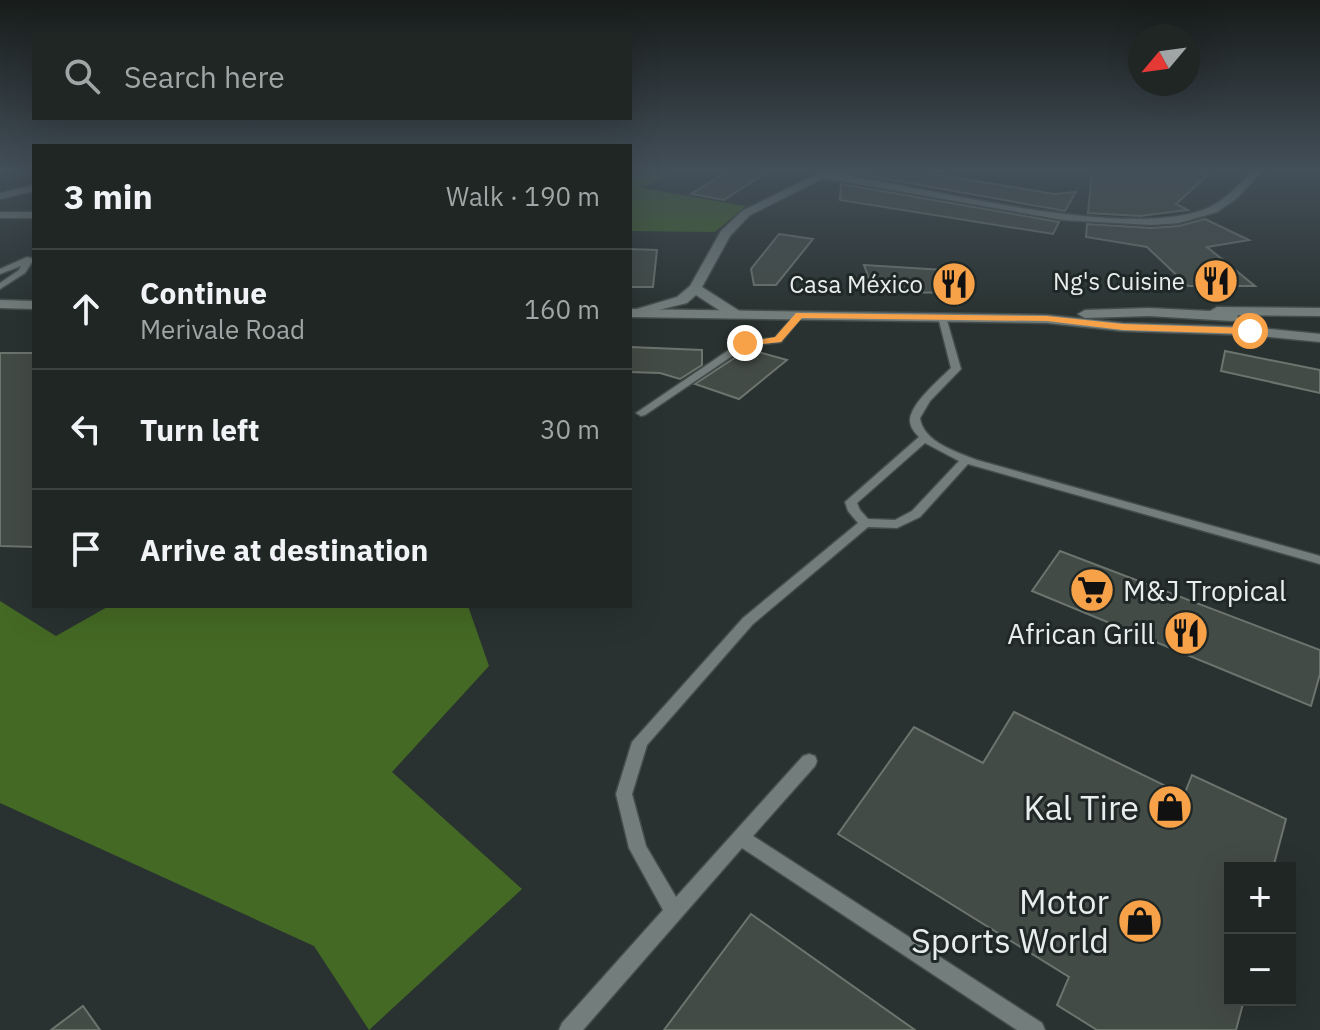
<!DOCTYPE html>
<html lang="en">
<head>
<meta charset="utf-8">
<style>
  body { margin:0; font-family:"IBM Plex Sans",sans-serif; background:#272e2c; color:#f1f3f6 }
  .controls { position:absolute; right:24px; bottom:24px; display:grid; overflow:hidden; border-radius:0px; box-shadow:0 8px 32px #0002 }
  .controls button { width:72px; height:72px; display:grid; place-items:center; padding:0; border:0; border-bottom:2px solid #3c4341; background:#1f2624; color:#f1f3f6; font:40px sans-serif }
  .compass { position:absolute; left:1128px; top:24px; width:72px; height:72px; border-radius:50%; background:#1f2624; box-shadow:0 8px 32px #0002; rotate:241deg }
  .stop { position:absolute; width:24px; height:24px; margin:-18px; border:6px solid #f7a149; border-radius:50%; background:#fff }
  .stop.end { background:#f7a149; border-color:#fff; box-shadow:0 2px 8px #0008 }
  .list { margin:0; padding:0; list-style:none }
  h2 { display:flex; justify-content:space-between; align-items:center; height:104px; margin:0; padding:0 32px; font-size:34px }
  h2 small { font-size:26px; font-weight:400; color:#a1a5a6 }
  .list li { display:grid; grid-template-columns:52px 1fr auto; gap:24px; align-items:center; box-sizing:border-box; height:120px; padding:0 32px; border-top:2px solid #3c4341 }
  .list b { display:block; font-size:30px; white-space:nowrap }
  .list p { margin:0; font-size:26px; white-space:nowrap; color:#a1a5a6 }
  .list em { font-size:26px; font-style:normal; color:#a1a5a6 }
  .icon { flex:none; width:44px; height:44px; fill:none; stroke:currentColor; stroke-width:2; stroke-linecap:round; stroke-linejoin:round }
  .map { position:relative; flex:none; width:1320px; height:1030px; overflow:hidden }
  .search { position:absolute; background:#1f2624; box-shadow:0 8px 32px #0002; left:32px; top:32px; width:600px; height:88px; display:flex; align-items:center; gap:20px; box-sizing:border-box; padding:0 28px; border-radius:0px; color:#a1a5a6; font-size:30px }
  .panel { position:absolute; background:#1f2624; box-shadow:0 8px 32px #0002; left:32px; top:144px; width:600px; height:464px; border-radius:0px }
  .map>svg:first-child { display:block }
  .green { fill:#426425 }
  .forest { fill:#446924 }
  .building { fill:#434b46; stroke:#6c746e; stroke-width:2 }
  .lines { fill:none; stroke-linecap:round; stroke-linejoin:round }
  .lane-casing { stroke:#444d4b; stroke-width:3 }
  .street-casing { stroke:#444d4b; stroke-width:3 }
  .secondary-casing { stroke:#444d4b; stroke-width:3 }
  .lane { fill:#737e7c; fill-rule:evenodd }
  .street { fill:#737e7c; fill-rule:evenodd }
  .secondary { fill:#737e7c; fill-rule:evenodd }
  .route { fill:#f7a149 }
  .labels { text-anchor:middle; dominant-baseline:central; stroke-width:6; stroke-linejoin:round; paint-order:stroke }
  .far-poi-label { font-size:24px; fill:#e7edec; stroke:#1f2826; text-anchor:end }
  .poi-label { font-size:28px; fill:#e7edec; stroke:#1f2826; text-anchor:start }
  .near-poi-label { font-size:34px; fill:#e7edec; stroke:#1f2826; text-anchor:end }
</style>
</head>
<body>
<div class="map">
<svg width="1320" height="1030" viewBox="0 0 1320 1030">
  <rect width="100%" height="100%" fill="#293230"/>
  <path class="green" d="M630 172H679L641 188 746 206 715 232 630 231Z"/>
  <path class="forest" d="M0 601 56 636 109 606H468L489 666 392 772 522 889 369 1030 314 946 0 803Z"/>
  <path class="building" d="M727 172H767L724 200 691 194Z
    M847 172H921L1054 194 1076 192 1065 211Z
    M1092 172H1211L1176 204 1188 210 1140 216 1088 213Z
    M841 184 1059 222 1053 234 840 200Z
    M1205 219 1249 240 1207 247 1255 286H1188L1147 247 1086 237 1087 224 1151 228 1179 226Z
    M779 234 813 239 776 285H754L751 269Z
    M630 249 657 250 653 287H630Z
    M864 265 960 271 972 293 874 292Z
    M630 347 702 350V365L680 379 660 373 630 372Z
    M748 349 787 360 739 399 695 384Z
    M1225 351 1320 370V393L1221 371Z
    M0 353H34V547L0 546Z
    M1060 551 1320 650V674L1311 706 1032 591Z
    M1014 712 1184 795 1192 775 1286 819 1273 868H1230V1000H1244L1236 1030H1097L1057 1005 1069 977 838 834 914 727 983 763Z
    M751 914 915 1030H664Z
    M83 1006 100 1030H51Z"/>
  <g class="lines">
    <g class="lane-casing">
      <path id="lane" d="M27 257 34 259 25 273 0 289V283L19 270 21 266 0 274V269Z
        M799 312 803 315 781 342 747 346 645 415 641 416 636 413 742 341 775 338 796 313Z
        M942 314 946 317 961 369 930 401 920 418C923 442 957 452 977 460L1320 556V564L968 464 920 517 897 528 868 527 753 624 647 745 632 794 646 846 676 897 803 756 809 754 815 756 817 761 815 766 753 836 1042 1023 1045 1030H1017L742 848 583 1030H559L562 1023 663 910 629 848 616 794 632 742 743 618 858 523 848 511 845 502 919 437C914 432 910 427 910 420 911 403 939 380 951 368L938 317ZM925 443 959 461 912 511 895 520 868 519 860 510 857 503Z"/>
    </g>
    <g class="street-casing">
      <path id="street" d="M821 172C838 172 858 178 878 181 957 195 1140 240 1210 207 1226 199 1239 185 1251 172H1262L1237 198 1217 212 1179 223 1151 225 1063 220 824 178 750 215 730 236 702 287 741 312V318H731L696 295 687 303 630 317V311L677 297 690 286 721 231 742 211Z
        M34 185V191L0 199V193Z
        M0 212H34V218H0Z"/>
    </g>
    <g class="secondary-casing">
      <path id="secondary" d="M0 300 34 301V309L0 308Z
        M1217 307 1320 308V316L1238 315 1237 320 1232 321 1149 316 1085 318 1078 314 1085 310 1149 308 1210 311Z
        M630 309 1047 315 1123 323 1250 327 1320 334V342L1250 335 1123 331 1047 323 630 317Z"/>
    </g>
    <use href="#lane" class="lane"/>
    <use href="#street" class="street"/>
    <use href="#secondary" class="secondary"/>
  </g>
  <linearGradient id="sky" x2="0" y2="1"><stop stop-color="#171c1a"/><stop offset="0.54" stop-color="#434f59"/><stop offset="1" stop-color="#434f59" stop-opacity="0"/></linearGradient>
  <rect width="1320" height="316" fill="url(#sky)"/>
  <path class="route" d="M796 313 1047 316 1123 324 1250 328 1254 331 1250 334 1123 330 1047 321 802 318 781 342 745 346 741 343 775 337Z"/>
  <defs>
    <g id="restaurant-disc" transform="scale(2.3)"><circle r="9.5" fill="#f7a149" stroke="#1f2826"/><path d="M-5-6h1v4h1v-4h1v4h1v-4h1v5L-1.5 .5V6h-2V.5L-5-1ZM5-6V6H3V1.5H1.5Q1.5-4 5-6Z" fill="#111"/></g>
    <g id="supermarket-disc" transform="scale(2.3)"><circle r="9.5" fill="#f7a149" stroke="#1f2826"/><path d="M-6-5.5h2.5l.6 2H6L4.5 2H-2.5L-4.4-4H-6ZM-1.5 3.2a1.3 1.3 0 1 0 .1 0ZM3 3.2a1.3 1.3 0 1 0 .1 0Z" fill="#111"/></g>
    <g id="shop-disc" transform="scale(2.3)"><circle r="9.5" fill="#f7a149" stroke="#1f2826"/><path d="M-5-2.5h2.3a2.7 3.5 0 0 1 5.4 0H5L5.5 6h-11ZM-1.5-2.5h3a1.5 2.3 0 0 0-3 0Z" fill="#111"/></g>
  </defs>
  <g fill-rule="evenodd">
    <use href="#restaurant-disc" x="1216" y="281"/>
    <use href="#restaurant-disc" x="954" y="284"/>
    <use href="#supermarket-disc" x="1092" y="590"/>
    <use href="#restaurant-disc" x="1186" y="633"/>
    <use href="#shop-disc" x="1170" y="807"/>
    <use href="#shop-disc" x="1140" y="921"/>
  </g>
  <g class="labels">
    <g class="far-poi-label">
      <text x="1185" y="281">Ng's Cuisine</text>
      <text x="923" y="284">Casa México</text>
    </g>
    <g class="poi-label">
      <text x="1123" y="590">M&amp;J Tropical</text>
      <text x="1155" y="633" text-anchor="end">African Grill</text>
    </g>
    <g class="near-poi-label">
      <text x="1139" y="807">Kal Tire</text>
      <text x="1109" y="901">Motor<tspan x="1109" dy="39">Sports World</tspan></text>
    </g>
  </g>
</svg>
<div class="controls">
<button>+</button>
<button>−</button>
</div>
<svg class="compass" viewBox="-18 -18 36 36"><path d="M0-13l5 13h-10z" fill="#e53935"/><path d="M0 13l5-13h-10z" fill="#a1a5a6"/></svg>
<div class="stop" style="left:1250px;top:331px"></div>
<div class="stop end" style="left:745px;top:343px"></div>
<div class="search"><svg class="icon" aria-label="search" viewBox="0 0 24 24"><circle cx="10" cy="10" r="6"/><path d="M15 15l6 6"/></svg>Search here</div>
<section class="panel">
<h2>3 min<small>Walk · 190 m</small></h2>
<ul class="list">
<li><svg class="icon" aria-label="ahead" viewBox="0 0 24 24"><path d="M12 20V5M6 11l6-6 6 6"/></svg><div><b>Continue</b><p>Merivale Road</p></div><em>160 m</em></li>
<li><svg class="icon" aria-label="left" viewBox="0 0 24 24"><path d="M17 20v-9H6M10 6l-5 5 5 5"/></svg><div><b>Turn left</b></div><em>30 m</em></li>
<li><svg class="icon" aria-label="arrive" viewBox="0 0 24 24"><path d="M6 21V4h12l-3 4 3 4H6"/></svg><div><b>Arrive at destination</b></div></li>
</ul>
</section>
</div>
</body>
</html>
